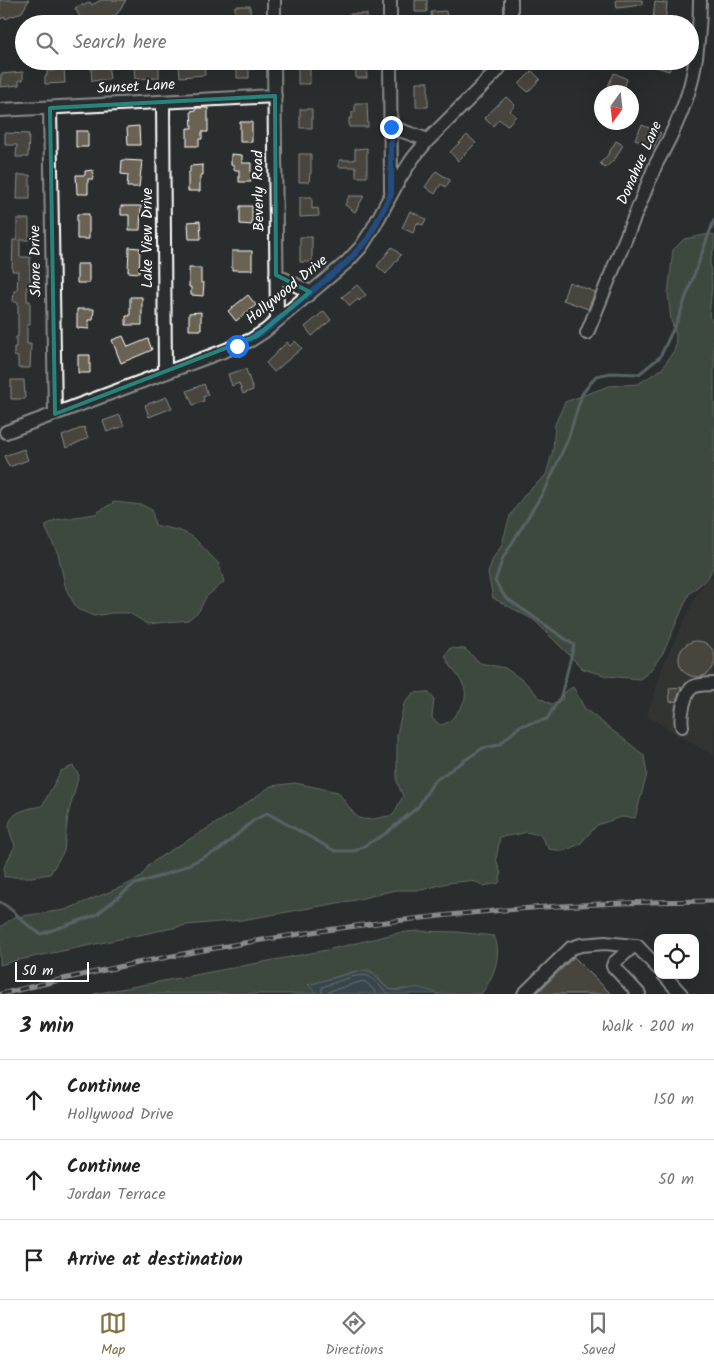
<!DOCTYPE html>
<html lang="en">
<head>
<meta charset="utf-8">
<style>
  body { margin:0; font-family:Kalam,sans-serif; background:#f2f2f2; color:#222 }
  .controls { position:absolute; right:15px; bottom:15px; display:grid; overflow:hidden; border-radius:10px; box-shadow:0 5px 20px #0002 }
  .controls button { width:45px; height:45px; display:grid; place-items:center; padding:0; border:0; border-bottom:1px solid #e0e0e0; background:#fff; color:#222; font:25px sans-serif }
  .compass { position:absolute; left:594px; top:85px; width:45px; height:45px; border-radius:50%; background:#fff; box-shadow:0 5px 20px #0002; rotate:195deg }
  .scale { position:absolute; left:15px; bottom:12px; width:74px; box-sizing:border-box; padding-left:5px; border:2px solid #fff; border-top:0; font-size:14px; line-height:18px; white-space:nowrap; color:#fff; -webkit-text-stroke:4px #2a2d2e; paint-order:stroke }
  .stop { position:absolute; width:15px; height:15px; margin:-11px; border:4px solid #1a73e8; border-radius:50%; background:#fff }
  .stop.end { background:#1a73e8; border-color:#fff; box-shadow:0 1px 5px #0008 }
  .list { margin:0; padding:0; list-style:none }
  h2 { display:flex; justify-content:space-between; align-items:center; height:65px; margin:0; padding:0 20px; font-size:21px }
  h2 small { font-size:16px; font-weight:400; color:#767676 }
  .list li { display:grid; grid-template-columns:32px 1fr auto; gap:15px; align-items:center; box-sizing:border-box; height:80px; padding:0 20px; border-top:1px solid #e0e0e0 }
  .list b { display:block; font-size:19px; white-space:nowrap }
  .list p { margin:0; font-size:16px; white-space:nowrap; color:#767676 }
  .list em { font-size:16px; font-style:normal; color:#767676 }
  .icon { flex:none; width:28px; height:28px; fill:none; stroke:currentColor; stroke-width:2; stroke-linecap:round; stroke-linejoin:round }
  .map { position:relative; flex:none; width:714px; height:994px; overflow:hidden }
  .search { position:absolute; background:#fff; box-shadow:0 5px 20px #0002; left:15px; right:15px; top:15px; height:55px; display:flex; align-items:center; gap:12px; box-sizing:border-box; padding:0 18px; border-radius:28px; color:#767676; font-size:19px }
  .sheet { height:305px; background:#fff }
  nav { display:flex; justify-content:space-around; align-items:center; box-sizing:border-box; height:70px; border-top:1px solid #e0e0e0; background:#fff; font-size:14px; color:#767676 }
  nav a { display:grid; justify-items:center; gap:2px }
  nav .on { color:#857141 }
  .map>svg:first-child { display:block }
  .built { fill:#3e3e39 }
  .green { fill:#566a54; stroke:#aab4aa }
  .water { fill:#4b656f; stroke:#93a3a9 }
  .lines { fill:none; stroke-linecap:round; stroke-linejoin:round }
  .shore { stroke:#b7c1c5; stroke-width:1 }
  .stream { stroke:#93a3a9; stroke-width:3 }
  .building { fill:#6b6453; stroke:#fff }
  .minor-casing { stroke:#fff; stroke-width:16 }
  .minor { stroke:#2a2d2e; stroke-width:12 }
  .rail-casing { stroke:#fff; stroke-width:5 }
  .rail { stroke:#2a2d2e; stroke-width:3; stroke-dasharray:9; stroke-linecap:butt }
  .route { stroke:#1a73e8; stroke-width:6 }
  .marked { fill:none; stroke:#27847c; stroke-width:4; stroke-linejoin:round }
  .labels { text-anchor:middle; dominant-baseline:central; stroke-width:4.5; stroke-linejoin:round; paint-order:stroke }
  .street-label { font-size:15px; fill:#fff; stroke:#2a2d2e }
</style>
</head>
<body>
<div class="map">
<svg width="714" height="994" viewBox="0 0 714 994">
  <rect width="100%" height="100%" fill="#2a2d2e"/>
  <filter id="ink" filterUnits="userSpaceOnUse"><feTurbulence type="fractalNoise" baseFrequency=".02" numOctaves="2"/><feDisplacementMap in="SourceGraphic" scale="10" xChannelSelector="R" yChannelSelector="G"/><feConvolveMatrix kernelMatrix="1 2 1 2 8 2 1 2 1" color-interpolation-filters="sRGB"/></filter>
  <g filter="url(#ink)">
    <path class="built" d="M714 576V756L647 716 665 661 698 592 707 580Z"/>
    <path class="green" d="M710 234 714 235V248L710 262 712 286 709 317 714 323V565L708 578 689 594 663 653 649 672 640 679 607 676 583 669 534 620 493 598 488 573 493 558 501 547 510 516 525 494 546 475 553 450 555 424 565 402 609 386 638 384 662 369 675 349 676 335 671 320 668 294 673 250 684 239Z
      M114 502 142 505 152 510 155 525 181 531 193 537 219 564 224 582 206 597 199 611 188 620 148 624 129 613H112L94 616 77 609 66 589 58 554 46 529V525L55 520 95 514Z
      M450 648 465 649 480 663 505 668 525 682 540 698 551 704 562 700 563 693 573 687 585 709 644 755 647 774 635 818 621 817 597 825 580 844 564 851 549 849 540 835 526 832 520 834 500 837 496 859 501 874 499 883 483 886 477 882 467 881 447 883 422 890H395L355 900 242 920 187 925 14 961 0 965V927L15 917 65 910 124 886 141 877 149 865 163 855 230 815 271 786 295 783 338 792C361 823 355 823 393 815L403 796 397 782V734L404 704 413 693 428 692 434 699 432 718 440 725C450 723 452 719 458 711 478 687 452 676 445 655Z
      M73 766 79 775 68 815 64 851 50 874 32 877H4V867L15 846C13 840 9 832 9 826 10 811 30 808 42 806L61 771Z
      M417 931 457 932 494 936C503 954 493 979 481 994H438L418 988 392 990 384 985 375 974 369 970 356 971 308 985 318 994H94L327 950 398 933Z"/>
    <path class="water" d="M363 970C377 971 379 986 391 990 399 992 410 987 419 988 425 989 432 991 438 994H318L308 985Z"/>
    <g class="lines">
      <path class="shore" d="M322 994V987C332 984 359 972 368 976 375 979 381 989 389 994
        M328 994 330 991 363 981 367 983 377 994"/>
      <path class="stream" d="M0 902C16 910 23 925 41 934L96 915 133 885 175 871 219 850 253 821 267 813 335 851H355L385 834 418 807 434 781 483 748 499 745 520 726 547 719 561 696 574 645 505 597 495 581 503 558 547 486 568 439 582 394 596 376 611 373 639 374 660 357 678 319 714 220"/>
    </g>
    <path class="building" d="M0 0H29L22 12 14 16 13 15 6 19 5 17 0 19Z
      M101 0H126L117 14 110 18 109 17 101 21 100 19 92 23 91 21 84 24 75 8 82 4 83 6 90 2 92 5Z
      M415 0H427V12H415Z
      M616 0H642V5L617 8Z
      M655 2 667 3 665 24H656V19H653Z
      M235 6H250L251 24H238V14H235Z
      M446 11 447 20 432 22 431 12Z
      M350 14H367V24H355V21H350Z
      M237 61H249V78H237Z
      M355 61H366L367 78H356Z
      M644 61H673L669 71 644 63Z
      M108 63 110 79 92 81 91 69 98 68V64Z
      M204 63 205 75 180 77 179 64Z
      M298 64H310V84H298Z
      M159 66V78L135 79 134 67Z
      M54 67H64L65 83 45 84V76H47V71H54Z
      M532 71 540 79 528 92 519 84Z
      M23 72V80H19V85L0 87 1 74Z
      M614 73 627 79 623 92 608 86Z
      M416 82H428V107H416Z
      M506 97 515 105 510 111 516 116 507 126 499 119 493 126 484 118Z
      M355 103H367L368 127H349V118H352V112H355Z
      M196 108H208V132H202V139H199V146H187V128H192L191 111 196 110Z
      M300 109H312V128H300Z
      M240 122H252V142H240Z
      M642 125 661 133 653 148 635 139Z
      M139 126 140 145H128L127 127Z
      M76 131H88V147H76Z
      M5 133 29 134 28 157H16L17 145H5Z
      M467 135 476 143 458 161 450 152Z
      M616 141 623 145 615 159 605 168 600 163 607 156Z
      M367 148V177H356V167H339V160H355V149Z
      M231 154 242 155V163H251V182H239V170H234V165H231Z
      M299 154H311V174L310 173 309 182H299Z
      M122 160 142 161 139 187H127L128 175 121 174Z
      M203 165V175H200V191H188V173L190 172V166Z
      M93 170V179H88V194H77L76 175H85V171Z
      M436 171 450 180 446 187 441 184 435 194 425 187Z
      M18 175H30V199H17Z
      M349 196H364L355 212 345 205Z
      M300 197H312V209L318 208 319 216 300 217Z
      M121 206H141L140 230H129V215H121Z
      M240 206H252V225L240 224Z
      M410 211 426 219 423 225 417 223 413 233 402 228Z
      M77 214H89V239H77Z
      M17 219H29V240H20V257H30V284H27V301H30V325H27V344H31L30 368H18V357L14 356V347H16V337H18V302H13L14 291H17L18 271H12L13 240H17Z
      M200 221 201 239H189L188 222Z
      M300 237H312V262H300Z
      M129 247 140 248 139 273 128 272Z
      M392 247 401 255 386 274 377 266Z
      M232 251H252V270H232Z
      M77 264H89V283H77Z
      M189 268H201V283H204L203 296 191 295V287H189Z
      M569 282 595 292 588 309 563 300Z
      M357 285 366 295 359 301 358 299 350 306 342 297Z
      M248 295 256 305 236 321 228 311Z
      M130 297H142V325H126V316H130Z
      M77 309H94L93 320H89V329L77 328Z
      M324 311 331 320 312 336 305 327Z
      M201 312V330H189V313Z
      M123 336 128 347 148 339 152 350 121 363 112 340Z
      M295 341 302 348 274 372 266 363 287 342 290 346Z
      M78 355H90V373H78Z
      M246 369 253 390 243 394 239 383 232 386 228 374Z
      M11 380H24L25 399H11Z
      M204 384 208 395 203 397 204 401 193 405 187 391Z
      M167 397 172 408 149 417 145 405Z
      M120 415 124 426 107 432 103 421Z
      M84 427 88 438 66 448 62 436Z
      M24 449 28 460 9 467 4 456Z
      M679 659a18 18 0 1 1 36 0a18 18 0 1 1-36 0Z
      M682 687 676 701 670 702 669 688Z
      M574 957 611 994H536Z"/>
    <g class="lines">
      <g class="minor-casing">
        <path id="minor" d="M274 0V24
          M390 0V24
          M511 0V24
          M274 61 277 320
          M390 61 391 191
          M163 102 165 373
          M50 108 55 414
          M0 110 275 96
          M391 127 428 140
          M276 275 310 292
          M587 333 656 164C671 137 687 105 693 74 698 50 700 24 700 0
          M6 432 221 352 251 340 265 331 347 262 361 247 372 230 400 178 413 158 428 140 497 71 504 61
          M682 726C680 717 684 692 693 687 699 684 708 684 714 684
          M664 975 681 994
          M524 994 571 948 581 945 605 943 634 946
          M639 994 613 966 614 963 631 948 637 946 658 968"/>
      </g>
      <use href="#minor" class="minor"/>
      <g class="rail-casing">
        <path id="rail" d="M1 994C234 936 473 902 714 901"/>
      </g>
      <use href="#rail" class="rail"/>
    </g>
  </g>
  <g class="lines" filter="url(#ink)">
    <path class="route" d="M237 346 265 331 347 262 368 239 391 194V127"/>
  </g>
  <path d="M0 0H714V994H0ZM275 96 276 275 310 292 257 336 55 414 50 108Z" fill="#2a2d2e" fill-opacity=".55" fill-rule="evenodd"/>
  <path class="marked" d="M275 96 276 275 310 292 257 336 55 414 50 108Z"/>
  <g class="labels">
    <g class="street-label">
      <text transform="translate(136 87) rotate(-3)">Sunset Lane</text>
      <text transform="translate(640 163) rotate(-66)">Donahue Lane</text>
      <text transform="translate(259 191) rotate(-91)">Beverly Road</text>
      <text transform="translate(148 238) rotate(-90)">Lake View Drive</text>
      <text transform="translate(36 261) rotate(-91)">Shore Drive</text>
      <text transform="translate(287 290) rotate(-39)">Hollywood Drive</text>
    </g>
  </g>
</svg>
<div class="controls">
<button><svg class="icon" aria-label="locate" viewBox="0 0 24 24"><circle cx="12" cy="12" r="6"/><path d="M12 2v4M12 18v4M2 12h4M18 12h4"/></svg></button>
</div>
<svg class="compass" viewBox="-18 -18 36 36"><path d="M0-13l5 13h-10z" fill="#e53935"/><path d="M0 13l5-13h-10z" fill="#767676"/></svg>
<div class="scale">50 m</div>
<div class="stop" style="left:237px;top:346px"></div>
<div class="stop end" style="left:391px;top:127px"></div>
<div class="search"><svg class="icon" aria-label="search" viewBox="0 0 24 24"><circle cx="10" cy="10" r="6"/><path d="M15 15l6 6"/></svg>Search here</div>
</div>
<section class="sheet">
<h2>3 min<small>Walk · 200 m</small></h2>
<ul class="list">
<li><svg class="icon" aria-label="ahead" viewBox="0 0 24 24"><path d="M12 20V5M6 11l6-6 6 6"/></svg><div><b>Continue</b><p>Hollywood Drive</p></div><em>150 m</em></li>
<li><svg class="icon" aria-label="ahead" viewBox="0 0 24 24"><path d="M12 20V5M6 11l6-6 6 6"/></svg><div><b>Continue</b><p>Jordan Terrace</p></div><em>50 m</em></li>
<li><svg class="icon" aria-label="arrive" viewBox="0 0 24 24"><path d="M6 21V4h12l-3 4 3 4H6"/></svg><div><b>Arrive at destination</b></div></li>
</ul>
</section>
<nav>
<a class="on"><svg class="icon" aria-label="map" viewBox="0 0 24 24"><path d="M3 6l6-2 6 2 6-2v14l-6 2-6-2-6 2zM9 4v14M15 6v14"/></svg>Map</a>
<a><svg class="icon" aria-label="directions" viewBox="0 0 24 24"><path d="M12 3l9 9-9 9-9-9zM9 14v-3h6M13 9l2 2-2 2"/></svg>Directions</a>
<a><svg class="icon" aria-label="saved" viewBox="0 0 24 24"><path d="M7 4h10v16l-5-4-5 4z"/></svg>Saved</a>
</nav>
</body>
</html>
